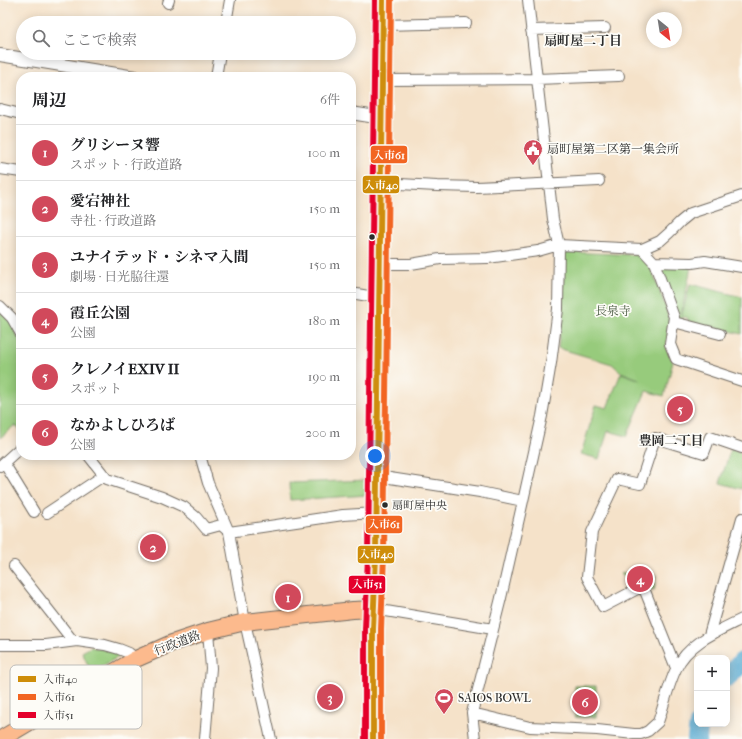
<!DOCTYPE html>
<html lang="ja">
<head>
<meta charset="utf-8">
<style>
  body { margin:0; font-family:"IM FELL French Canon","Noto Serif JP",serif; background:#f2f2f2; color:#202124 }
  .controls { position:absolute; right:12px; bottom:12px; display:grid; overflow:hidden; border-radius:8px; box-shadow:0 2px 10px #0003 }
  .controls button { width:36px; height:36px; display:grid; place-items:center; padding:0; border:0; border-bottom:1px solid #e0e0e0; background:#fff; color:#202124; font:20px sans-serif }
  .compass { position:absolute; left:646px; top:12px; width:36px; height:36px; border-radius:50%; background:#fff; box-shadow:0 2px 10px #0003; rotate:150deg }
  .you { position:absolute; left:375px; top:456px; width:14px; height:14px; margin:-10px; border:3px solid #fff; border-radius:50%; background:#1a73e8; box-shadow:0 0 0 6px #1a73e833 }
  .badge { display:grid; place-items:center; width:26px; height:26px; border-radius:50%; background:#d1495b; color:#fff; font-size:13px; font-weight:700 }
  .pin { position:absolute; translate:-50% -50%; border:2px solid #fff; box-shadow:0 1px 4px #0006 }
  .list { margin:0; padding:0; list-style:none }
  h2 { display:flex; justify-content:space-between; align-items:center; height:52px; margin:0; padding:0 16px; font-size:17px }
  h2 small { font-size:13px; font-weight:400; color:#757577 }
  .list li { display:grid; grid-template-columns:26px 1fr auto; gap:12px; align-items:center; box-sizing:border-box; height:56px; padding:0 16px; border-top:1px solid #e0e0e0 }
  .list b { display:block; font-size:15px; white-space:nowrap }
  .list p { margin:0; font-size:13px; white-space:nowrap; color:#757577 }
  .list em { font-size:13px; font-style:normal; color:#757577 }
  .icon { flex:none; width:22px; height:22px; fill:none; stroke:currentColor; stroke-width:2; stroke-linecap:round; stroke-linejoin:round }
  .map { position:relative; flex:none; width:742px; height:739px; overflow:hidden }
  .search { position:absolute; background:#fff; box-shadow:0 2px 10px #0003; left:16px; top:16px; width:340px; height:44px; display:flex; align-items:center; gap:10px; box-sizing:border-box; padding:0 14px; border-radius:22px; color:#757577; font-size:15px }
  .panel { position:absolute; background:#fff; box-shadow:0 2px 10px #0003; left:16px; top:72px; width:340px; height:388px; border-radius:16px }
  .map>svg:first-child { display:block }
  .green { fill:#97cb7b; stroke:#617b53 }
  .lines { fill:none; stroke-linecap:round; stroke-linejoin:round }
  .river { stroke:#54a8d0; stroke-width:20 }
  .minor-casing { stroke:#726b62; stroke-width:12 }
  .tertiary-casing { stroke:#726b62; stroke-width:14 }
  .trunk-casing { stroke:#726b62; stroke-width:18 }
  .minor { stroke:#fff; stroke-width:10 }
  .tertiary { stroke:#fff; stroke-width:12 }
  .trunk { stroke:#fcba8d; stroke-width:16 }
  .bus-1-casing { stroke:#fdfcf7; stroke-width:9 }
  .bus-2-casing { stroke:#fdfcf7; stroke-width:9 }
  .bus-3-casing { stroke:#fdfcf7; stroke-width:9 }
  .bus-1 { stroke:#ce8d09; stroke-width:6 }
  .bus-2 { stroke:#f26522; stroke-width:6 }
  .bus-3 { stroke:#e4002b; stroke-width:6 }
  .bus-dot { fill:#2b2b2b; stroke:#fdfcf7; stroke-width:1.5 }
  .labels { text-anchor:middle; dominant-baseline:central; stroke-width:3.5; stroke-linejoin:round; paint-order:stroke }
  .bus-label { font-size:11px; fill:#2b2b2b; stroke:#fdfcf7; text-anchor:start }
  .poi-label { font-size:12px; fill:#2b2b2b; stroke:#fdfcf7; text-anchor:start }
  .park-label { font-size:12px; fill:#4b5b43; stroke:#fdfcf7 }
  .street-label { font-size:12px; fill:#2b2b2b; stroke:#fdfcf7 }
  .neighbourhood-label { font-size:13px; font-weight:bold; fill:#2b2b2b; stroke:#fdfcf7 }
  .key { fill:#fdfcf7; stroke:#bebdba; stroke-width:1 }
  .key-label { font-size:11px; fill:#2b2b2b }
  .line-badge { stroke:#fdfcf7; stroke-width:1.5 }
  .badge-label { font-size:11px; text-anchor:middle; font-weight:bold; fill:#fff }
</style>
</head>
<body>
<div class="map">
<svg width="742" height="739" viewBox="0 0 742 739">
  <rect width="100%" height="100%" fill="#fdfcf7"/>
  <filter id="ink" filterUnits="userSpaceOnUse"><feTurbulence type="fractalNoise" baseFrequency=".025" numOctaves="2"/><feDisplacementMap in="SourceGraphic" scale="8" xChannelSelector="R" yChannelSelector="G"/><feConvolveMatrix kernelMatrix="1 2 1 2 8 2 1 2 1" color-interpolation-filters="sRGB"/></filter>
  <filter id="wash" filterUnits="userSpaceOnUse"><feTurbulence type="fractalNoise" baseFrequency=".012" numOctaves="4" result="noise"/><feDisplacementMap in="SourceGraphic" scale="16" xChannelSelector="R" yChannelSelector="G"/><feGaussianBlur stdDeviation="0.9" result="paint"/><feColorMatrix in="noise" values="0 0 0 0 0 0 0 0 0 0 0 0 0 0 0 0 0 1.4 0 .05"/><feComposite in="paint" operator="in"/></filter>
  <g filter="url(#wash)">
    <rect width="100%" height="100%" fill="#f5e2c9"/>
    <path class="green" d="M566 252 638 255 649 263 666 308 669 321 666 348 673 362 664 396 646 391 627 436 608 431 599 459 581 454 596 405 607 408 621 373 641 380 621 372 612 364 558 348 562 315 564 255Z
      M659 267H691L681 315 682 314 690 284 742 297V334L688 321V318L684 317 677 320Z
      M0 311 14 326 21 345V431L15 425 0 438Z
      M731 448 742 453V489L720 483Z
      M369 480 368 495 290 500 289 483Z
      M621 573 656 575 654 590 634 588 632 584 628 586Z
      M91 647 118 652 120 656 91 672 82 652Z
      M575 686H596V717H575Z"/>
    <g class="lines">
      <path class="river" d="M727 677 742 662
        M697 739 699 724"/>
    </g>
  </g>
  <g filter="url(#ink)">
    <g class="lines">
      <g class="minor-casing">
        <path id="minor" d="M168 3 169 0
          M226 23 230 0
          M383 25 466 23
          M531 30 605 28
          M216 77 220 53
          M382 80 536 79 619 76
          M0 109 21 114
          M0 169 21 172
          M381 183 437 186 477 187 599 181
          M642 249 654 262 674 317 670 344 676 359 742 381
          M654 262 692 263 705 261 742 267
          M380 264H411L440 259 488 258 538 251 559 245 642 249 660 241 669 233 680 222 691 213 742 196
          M351 293 380 298
          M0 306 12 318 21 334
          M674 322 720 334
          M88 455 107 479 162 497 184 507 196 517 206 529 221 525 229 532
          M200 455 208 483 229 532 245 622 271 739
          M4 463 34 512
          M0 466 21 447
          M377 476 480 492 523 501
          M47 513 103 476
          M229 532 343 515 377 513
          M14 566 73 641
          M374 609 493 629
          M709 635 742 518
          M0 645H46L77 641 105 645 119 649 129 653 136 659
          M676 668 643 586 603 607 587 577 592 532 617 479 640 484 655 438 704 453 710 437 742 448
          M472 713 530 727 597 730 634 734H641L648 731 658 722C664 705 668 686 676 669 688 643 718 631 742 619
          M205 739 211 668 208 631
          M475 739 472 713 501 598 523 501 542 416 551 363 558 309 559 245 553 219 528 0"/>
      </g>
      <g class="tertiary-casing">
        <path id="tertiary" d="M0 55 135 77
          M351 113 382 118
          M374 609 376 556 383 0"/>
      </g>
      <g class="trunk-casing">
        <path id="trunk" d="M1 739 136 659 172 643 208 631 245 622 353 610 374 609 373 739"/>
      </g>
      <use href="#minor" class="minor"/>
      <use href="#tertiary" class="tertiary"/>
      <use href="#trunk" class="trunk"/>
      <g class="bus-1-casing">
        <path id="bus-1" d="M373 739V629L376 556 383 0"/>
      </g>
      <g class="bus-2-casing">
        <path id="bus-2" d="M381 739V629L384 556 391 0"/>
      </g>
      <g class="bus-3-casing">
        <path id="bus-3" d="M365 739V629L368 556 375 0"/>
      </g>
      <use href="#bus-1" class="bus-1"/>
      <use href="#bus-2" class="bus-2"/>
      <use href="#bus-3" class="bus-3"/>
    </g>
  </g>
  <defs>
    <g id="civic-pin" transform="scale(1)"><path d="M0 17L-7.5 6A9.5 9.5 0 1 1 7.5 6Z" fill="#d1495b" stroke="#fdfcf7"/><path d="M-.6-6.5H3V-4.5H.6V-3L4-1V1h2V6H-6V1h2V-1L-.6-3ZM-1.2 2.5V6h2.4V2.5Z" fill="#fff"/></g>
    <g id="stadium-pin" transform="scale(1)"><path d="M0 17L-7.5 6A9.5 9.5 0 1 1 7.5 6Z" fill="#d1495b" stroke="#fdfcf7"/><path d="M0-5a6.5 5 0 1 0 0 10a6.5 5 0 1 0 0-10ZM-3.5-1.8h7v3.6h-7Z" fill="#fff"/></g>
  </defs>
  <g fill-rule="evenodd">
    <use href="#civic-pin" x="533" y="149"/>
    <use href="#stadium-pin" x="444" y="698"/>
  </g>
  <g class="bus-dot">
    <circle cx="372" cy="237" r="3.5"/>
    <circle cx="385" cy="505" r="3.5"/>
  </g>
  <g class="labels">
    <g class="bus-label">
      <text x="392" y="505">扇町屋中央</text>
    </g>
    <g class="poi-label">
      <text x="547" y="149">扇町屋第二区第一集会所</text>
      <text x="458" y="698">SAIOS BOWL</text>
    </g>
    <g class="park-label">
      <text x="613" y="311">長泉寺</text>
    </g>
    <g class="street-label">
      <text transform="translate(177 643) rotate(-21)">行政道路</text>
    </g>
    <g class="neighbourhood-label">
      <text x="583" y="40">扇町屋二丁目</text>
      <text x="671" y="440">豊岡二丁目</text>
    </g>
  </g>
  <rect x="10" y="665" width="132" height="64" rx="6" class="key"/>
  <rect x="18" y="676" width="18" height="6" fill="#ce8d09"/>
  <rect x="18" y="694" width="18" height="6" fill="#f26522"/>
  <rect x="18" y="712" width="18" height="6" fill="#e4002b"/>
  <g class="key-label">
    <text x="43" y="683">入市40</text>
    <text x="43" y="701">入市61</text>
    <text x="43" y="719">入市51</text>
  </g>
  <g class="line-badge">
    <rect x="370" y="145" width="38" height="19" rx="4" fill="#f26522"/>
    <rect x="362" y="175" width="38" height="19" rx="4" fill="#ce8d09"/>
    <rect x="365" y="515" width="38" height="19" rx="4" fill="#f26522"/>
    <rect x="357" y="545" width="38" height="19" rx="4" fill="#ce8d09"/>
    <rect x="348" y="575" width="38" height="19" rx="4" fill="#e4002b"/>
  </g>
  <g class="badge-label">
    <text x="389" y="159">入市61</text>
    <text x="381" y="189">入市40</text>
    <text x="384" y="528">入市61</text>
    <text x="376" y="558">入市40</text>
    <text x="367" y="588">入市51</text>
  </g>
</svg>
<div class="controls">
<button>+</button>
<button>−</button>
</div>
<svg class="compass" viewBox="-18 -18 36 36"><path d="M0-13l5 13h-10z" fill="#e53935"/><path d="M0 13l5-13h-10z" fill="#757577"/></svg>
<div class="you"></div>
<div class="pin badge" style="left:288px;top:597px">1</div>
<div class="pin badge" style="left:153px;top:547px">2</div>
<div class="pin badge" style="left:330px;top:697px">3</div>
<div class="pin badge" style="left:640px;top:579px">4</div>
<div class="pin badge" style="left:680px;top:409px">5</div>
<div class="pin badge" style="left:585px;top:702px">6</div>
<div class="search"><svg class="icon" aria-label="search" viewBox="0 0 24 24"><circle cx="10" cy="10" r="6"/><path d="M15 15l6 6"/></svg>ここで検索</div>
<section class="panel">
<h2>周辺<small>6件</small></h2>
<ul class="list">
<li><span class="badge">1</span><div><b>グリシーヌ響</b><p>スポット · 行政道路</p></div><em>100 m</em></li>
<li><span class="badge">2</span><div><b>愛宕神社</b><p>寺社 · 行政道路</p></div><em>150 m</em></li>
<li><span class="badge">3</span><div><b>ユナイテッド・シネマ入間</b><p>劇場 · 日光脇往還</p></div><em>150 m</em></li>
<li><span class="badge">4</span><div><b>霞丘公園</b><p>公園</p></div><em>180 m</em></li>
<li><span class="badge">5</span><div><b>クレノイEXIV II</b><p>スポット</p></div><em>190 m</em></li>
<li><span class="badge">6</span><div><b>なかよしひろば</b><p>公園</p></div><em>200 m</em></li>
</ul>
</section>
</div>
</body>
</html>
